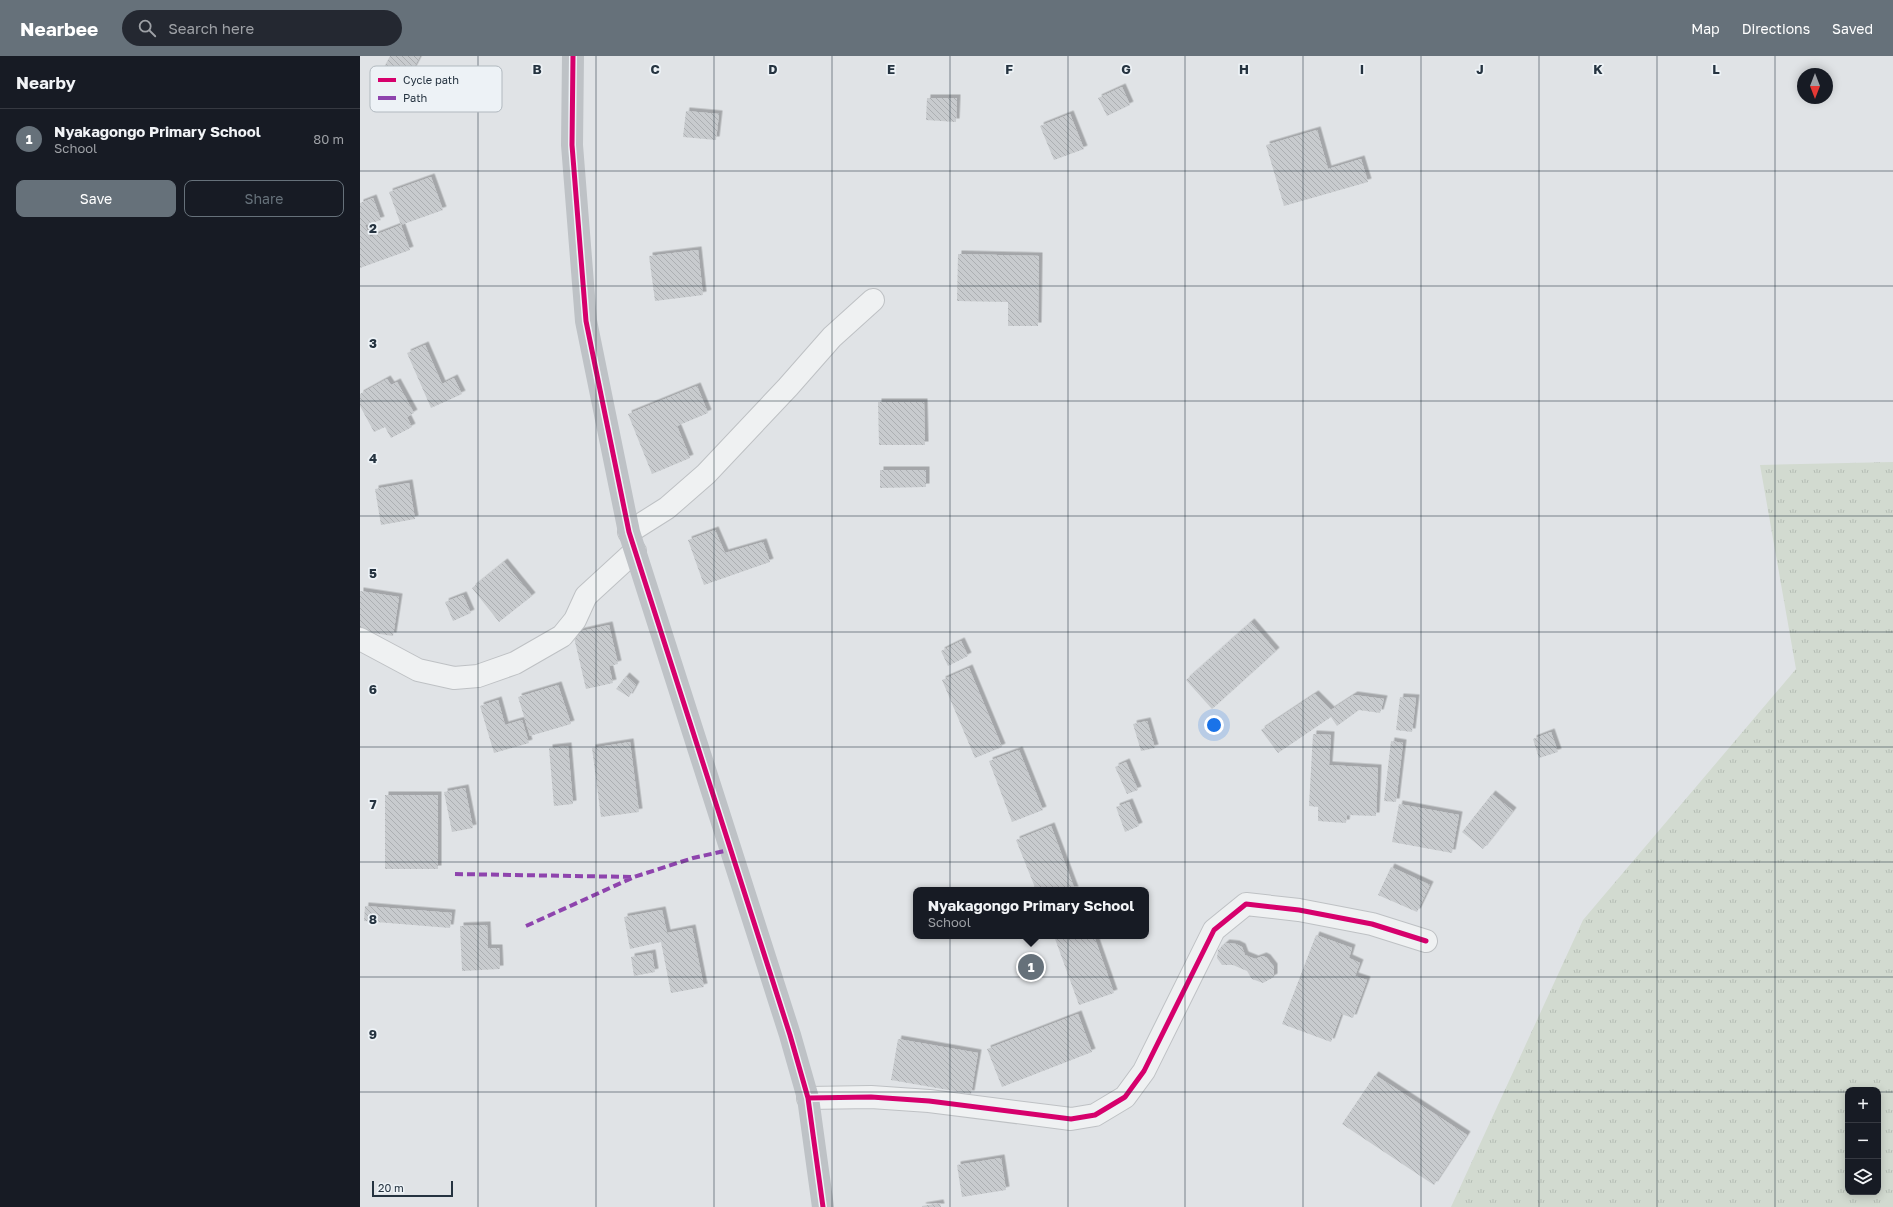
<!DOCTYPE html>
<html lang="en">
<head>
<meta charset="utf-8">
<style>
  body { margin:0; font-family:"Golos Text",sans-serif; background:#242831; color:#f1f3f6 }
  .controls { position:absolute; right:12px; bottom:12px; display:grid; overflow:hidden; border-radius:8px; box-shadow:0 2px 10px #0003 }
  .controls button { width:36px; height:36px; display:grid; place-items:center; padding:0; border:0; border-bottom:1px solid #363941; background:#171b24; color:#f1f3f6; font:20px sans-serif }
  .compass { position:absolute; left:1437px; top:12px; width:36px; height:36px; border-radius:50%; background:#171b24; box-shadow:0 2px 10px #0003; rotate:180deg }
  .scale { position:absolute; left:12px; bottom:10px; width:81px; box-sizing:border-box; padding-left:4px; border:2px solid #253340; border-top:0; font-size:11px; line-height:14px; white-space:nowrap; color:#253340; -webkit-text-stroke:3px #edf2f6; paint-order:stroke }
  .you { position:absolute; left:854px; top:669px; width:14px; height:14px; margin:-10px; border:3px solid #fff; border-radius:50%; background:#1a73e8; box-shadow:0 0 0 6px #1a73e833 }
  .badge { display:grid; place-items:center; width:26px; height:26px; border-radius:50%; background:#66717a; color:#fff; font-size:13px; font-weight:700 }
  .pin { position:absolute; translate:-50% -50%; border:2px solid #fff; box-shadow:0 1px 4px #0006 }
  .popup { position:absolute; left:553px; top:831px; width:236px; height:52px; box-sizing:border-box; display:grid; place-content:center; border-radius:8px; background:#171b24; filter:drop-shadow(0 1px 3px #0005); font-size:13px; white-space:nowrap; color:#9ea1a6 }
  .popup b { font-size:15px; color:#f1f3f6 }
  .popup::after { content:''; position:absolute; left:50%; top:100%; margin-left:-8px; border:8px solid transparent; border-top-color:#171b24 }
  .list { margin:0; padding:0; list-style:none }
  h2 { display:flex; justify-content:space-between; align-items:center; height:52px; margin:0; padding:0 16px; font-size:17px }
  h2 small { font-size:13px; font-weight:400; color:#9ea1a6 }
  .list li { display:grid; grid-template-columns:26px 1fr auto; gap:12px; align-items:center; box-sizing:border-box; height:60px; padding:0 16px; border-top:1px solid #363941 }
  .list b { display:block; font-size:15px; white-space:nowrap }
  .list p { margin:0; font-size:13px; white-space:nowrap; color:#9ea1a6 }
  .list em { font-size:13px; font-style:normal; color:#9ea1a6 }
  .actions { display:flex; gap:8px; padding:12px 16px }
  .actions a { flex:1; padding:9px 0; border:1px solid #66717a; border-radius:8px; text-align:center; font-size:14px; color:#66717a }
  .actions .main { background:#66717a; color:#fff }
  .icon { flex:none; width:22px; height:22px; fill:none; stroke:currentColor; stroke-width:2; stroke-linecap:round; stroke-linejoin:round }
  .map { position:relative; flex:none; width:1533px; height:1151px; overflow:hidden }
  header { display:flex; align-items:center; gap:24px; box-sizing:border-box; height:56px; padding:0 20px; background:#66717a; color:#fff }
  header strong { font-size:19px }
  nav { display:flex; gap:22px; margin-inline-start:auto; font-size:14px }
  .search { width:280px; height:36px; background:#242831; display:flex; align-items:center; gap:10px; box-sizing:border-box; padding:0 14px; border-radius:22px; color:#9ea1a6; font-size:15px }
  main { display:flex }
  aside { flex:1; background:#171b24 }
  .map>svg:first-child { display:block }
  .grass { fill:url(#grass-tufts); fill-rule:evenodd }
  .building { fill:url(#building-back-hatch); filter:url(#shadow) }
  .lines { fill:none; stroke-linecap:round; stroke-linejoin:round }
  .street-casing { stroke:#bec1c4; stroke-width:24 }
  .street { stroke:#eff1f2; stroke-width:22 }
  .secondary { stroke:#bec2c6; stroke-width:22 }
  .quiet { stroke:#8e44ad; stroke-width:4; stroke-dasharray:8 4; stroke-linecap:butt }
  .cycleway-casing { stroke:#edf2f6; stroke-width:8 }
  .cycleway { stroke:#d6006c; stroke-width:5 }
  .grid { fill:none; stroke:#253340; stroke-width:1; stroke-opacity:0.55 }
  .key { fill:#edf2f6; stroke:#b1b9bf; stroke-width:1 }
  .key-label { font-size:11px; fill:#253340 }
  .grid-label { font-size:13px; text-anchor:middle; font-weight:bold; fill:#253340; stroke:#edf2f6; stroke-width:3.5; stroke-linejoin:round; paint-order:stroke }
</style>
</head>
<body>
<header>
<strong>Nearbee</strong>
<div class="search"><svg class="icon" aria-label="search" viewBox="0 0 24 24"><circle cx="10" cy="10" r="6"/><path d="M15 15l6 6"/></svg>Search here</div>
<nav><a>Map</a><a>Directions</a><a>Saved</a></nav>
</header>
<main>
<aside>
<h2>Nearby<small></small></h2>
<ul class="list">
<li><span class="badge">1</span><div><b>Nyakagongo Primary School</b><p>School</p></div><em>80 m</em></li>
</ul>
<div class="actions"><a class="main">Save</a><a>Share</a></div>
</aside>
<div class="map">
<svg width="1533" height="1151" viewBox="0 0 1533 1151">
  <defs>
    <pattern id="grass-tufts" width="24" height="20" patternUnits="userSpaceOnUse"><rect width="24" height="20" fill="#d2dad0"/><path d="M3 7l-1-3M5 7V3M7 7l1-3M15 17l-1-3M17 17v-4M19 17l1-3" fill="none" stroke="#b4bcb4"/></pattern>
    <pattern id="building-back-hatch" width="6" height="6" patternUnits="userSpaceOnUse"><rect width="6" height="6" fill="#c8cbce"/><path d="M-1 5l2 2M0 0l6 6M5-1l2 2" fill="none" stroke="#acafb2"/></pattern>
    <filter id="shadow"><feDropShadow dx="3.5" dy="-3.5" stdDeviation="0" flood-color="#0004"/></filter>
  </defs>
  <rect width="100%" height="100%" fill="#e0e3e6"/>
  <path class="grass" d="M1533 406V1151H1091L1223 864 1436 613 1400 409ZM1488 1034H1518V1136H1488Z"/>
  <path class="building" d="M30 0H60L51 17 64 24 53 44 17 24Z
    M762 31 770 49 747 60 738 42Z
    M567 42H597L596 66 566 64Z
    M326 55 359 58 356 84 323 81Z
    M710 58 724 93 694 104 680 70Z
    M957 74 968 113 1001 103 1008 126 924 150 906 89Z
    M71 121 83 154 41 169 29 136Z
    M13 142 21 164 5 169 10 181 41 169 50 194 0 212V147Z
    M338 194 343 239 295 245 289 200Z
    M598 198 679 200 678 270H648V246L597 245Z
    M65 289 82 328 94 322 102 338 71 352 47 297Z
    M27 323 31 329 37 326 54 357 47 361 52 371 31 382 25 371 14 376 0 350V338Z
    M337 330 348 357 317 370 330 402 292 418 268 358Z
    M518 346H564L565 389H519Z
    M520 414H566V431L520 432Z
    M49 427 55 463 21 469 15 433Z
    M355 474 365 497 403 486 410 506 344 529 328 484Z
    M144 506 172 540 139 566 112 532Z
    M0 535 39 541 33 580 0 575Z
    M103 539 111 557 93 565 85 546Z
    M891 566 916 595 852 653 826 624Z
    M249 569 258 608 249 610 253 627 226 633 213 577Z
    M601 585 608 600 588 610 581 595Z
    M609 612 642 691 615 702 582 624Z
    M266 620 276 629 269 641 256 633Z
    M198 629 211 668 170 680 158 641Z
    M955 638 971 654 994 639 1024 643 1020 657 999 654 977 670 971 661 918 697 901 674Z
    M1040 641 1056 642 1052 676 1036 674Z
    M138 644 145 669 162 664 169 687 134 697 120 650Z
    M787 665 795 692 781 695 773 668Z
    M1191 676 1198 696 1179 702 1173 683Z
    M953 678 971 679 969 709 1018 712 1016 760 987 759 986 767 958 765V751L949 750Z
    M1031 685 1043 687 1036 746 1024 745Z
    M270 686 279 756 241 761 232 692Z
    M208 690 213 748 194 750 189 692Z
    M659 694 683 754 652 766 629 705Z
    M766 706 778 734 767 738 755 711Z
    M105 732 113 772 92 776 84 736Z
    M1132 738 1153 755 1123 793 1102 776Z
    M25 739H78V813H25Z
    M769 746 779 770 765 776 756 751Z
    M1039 748 1099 759 1092 797 1032 786Z
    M691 770 715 834H676L656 784Z
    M1031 811 1070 829 1057 856 1018 839Z
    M5 850 92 857 90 872 4 865Z
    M302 854 307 877 332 872 344 931 311 937 301 886 270 893 264 861Z
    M127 869 128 892H139L140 913 102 915 100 870Z
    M956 879 992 892 989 902 1000 907 995 920 1007 924 993 962 981 958 971 986 922 968Z
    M694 880H734L754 937 719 949Z
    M866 887 876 888 882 891 885 899 895 903 903 900 907 902 914 911V921L903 927 892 923 887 915 873 909H862L857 902 858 894Z
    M292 897 295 916 274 920 271 901Z
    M718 958 732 996 642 1031 627 993Z
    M538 983 618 997 611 1038 531 1024Z
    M1015 1019 1107 1079 1074 1129 982 1068Z
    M641 1102 646 1134 602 1141 597 1109Z
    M580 1147 581 1151H563L562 1150Z"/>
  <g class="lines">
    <g class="street-casing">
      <path id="street" d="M269 476 307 452 346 418 428 331 472 281 513 244
        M0 583 58 614 94 622 118 620 155 607 202 580 215 564 226 540 275 495
        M448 1042 511 1041 569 1045 711 1063 735 1059 765 1041 784 1015 854 874 886 848 939 854 1012 868 1066 885"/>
    </g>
    <use href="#street" class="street"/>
    <path class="secondary" d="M213 0 212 89 226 265 269 476 430 979 448 1042 463 1151"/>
    <path class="quiet" d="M95 818 274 821 333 802 369 794
      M166 870 272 822"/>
    <g class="cycleway-casing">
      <path id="cycleway" d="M213 0 212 89 226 265 269 476 430 979 448 1042 463 1151
        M448 1042 511 1041 569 1045 711 1063 735 1059 765 1041 784 1015 854 874 886 848 939 854 1012 868 1066 885"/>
    </g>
    <use href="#cycleway" class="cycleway"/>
  </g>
  <path class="grid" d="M118 0V1151M236 0V1151M354 0V1151M472 0V1151M590 0V1151M708 0V1151M825 0V1151M943 0V1151M1061 0V1151M1179 0V1151M1297 0V1151M1415 0V1151M0 115H1533M0 230H1533M0 345H1533M0 460H1533M0 576H1533M0 691H1533M0 806H1533M0 921H1533M0 1036H1488M1518 1036H1533"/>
  <rect x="10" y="10" width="132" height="46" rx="6" class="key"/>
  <rect x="18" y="22" width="18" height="4" fill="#d6006c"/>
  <rect x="18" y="40" width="18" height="4" fill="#8e44ad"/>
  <g class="key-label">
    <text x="43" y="28">Cycle path</text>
    <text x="43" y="46">Path</text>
  </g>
  <g class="grid-label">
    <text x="177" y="18">B</text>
    <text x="295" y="18">C</text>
    <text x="413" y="18">D</text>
    <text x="531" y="18">E</text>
    <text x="649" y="18">F</text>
    <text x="766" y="18">G</text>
    <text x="884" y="18">H</text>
    <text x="1002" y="18">I</text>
    <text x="1120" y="18">J</text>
    <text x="1238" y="18">K</text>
    <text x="1356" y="18">L</text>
    <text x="13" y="177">2</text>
    <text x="13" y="292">3</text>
    <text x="13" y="407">4</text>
    <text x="13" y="522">5</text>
    <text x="13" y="638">6</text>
    <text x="13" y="753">7</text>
    <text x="13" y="868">8</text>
    <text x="13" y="983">9</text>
  </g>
</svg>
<div class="controls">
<button>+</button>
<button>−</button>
<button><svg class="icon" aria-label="layers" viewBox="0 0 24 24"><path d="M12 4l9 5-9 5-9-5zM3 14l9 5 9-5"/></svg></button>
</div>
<svg class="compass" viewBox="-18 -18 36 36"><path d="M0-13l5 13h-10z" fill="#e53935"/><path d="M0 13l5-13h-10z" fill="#9ea1a6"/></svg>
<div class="scale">20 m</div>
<div class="you"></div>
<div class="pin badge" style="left:671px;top:911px">1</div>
<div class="popup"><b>Nyakagongo Primary School</b>School</div>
</div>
</main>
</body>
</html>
